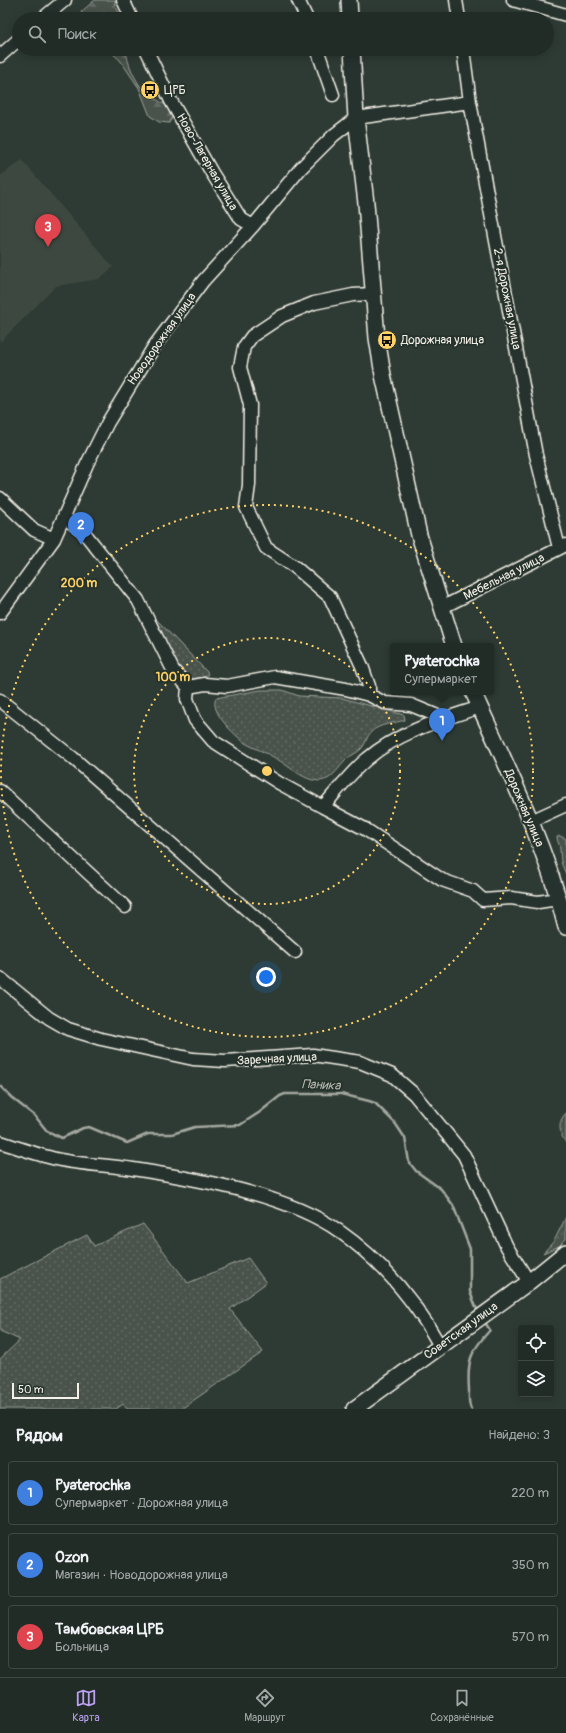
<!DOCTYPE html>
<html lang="ru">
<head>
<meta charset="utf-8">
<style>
  body { margin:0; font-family:Pangolin,sans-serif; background:#2a342f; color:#f1f3f6 }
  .controls { position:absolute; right:12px; bottom:12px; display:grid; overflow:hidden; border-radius:4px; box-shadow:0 2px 10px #0003 }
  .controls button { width:36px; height:36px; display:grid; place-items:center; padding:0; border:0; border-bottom:1px solid #3f4844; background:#222c27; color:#f1f3f6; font:20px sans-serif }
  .scale { position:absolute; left:12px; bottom:10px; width:67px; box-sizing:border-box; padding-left:4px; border:2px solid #f4f1e8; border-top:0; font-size:11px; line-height:14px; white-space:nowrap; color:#f4f1e8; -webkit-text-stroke:3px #26332d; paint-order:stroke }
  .you { position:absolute; left:266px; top:977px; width:14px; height:14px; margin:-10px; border:3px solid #fff; border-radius:50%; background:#1a73e8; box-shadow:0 0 0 6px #1a73e833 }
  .badge { display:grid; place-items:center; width:26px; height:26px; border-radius:50%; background:#bca0f2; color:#fff; font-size:13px; font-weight:700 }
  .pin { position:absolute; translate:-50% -33px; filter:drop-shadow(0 1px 2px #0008) }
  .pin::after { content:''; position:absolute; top:21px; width:14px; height:12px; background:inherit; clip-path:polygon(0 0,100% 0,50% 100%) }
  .popup { position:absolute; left:390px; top:643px; width:104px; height:52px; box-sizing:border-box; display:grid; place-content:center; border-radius:4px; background:#222c27; filter:drop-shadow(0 1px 3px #0005); font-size:13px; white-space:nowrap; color:#a2a7a7 }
  .popup b { font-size:15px; color:#f1f3f6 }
  .popup::after { content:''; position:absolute; left:50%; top:100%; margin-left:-8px; border:8px solid transparent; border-top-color:#222c27 }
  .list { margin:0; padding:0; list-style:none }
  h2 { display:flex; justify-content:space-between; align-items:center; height:52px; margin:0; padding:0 16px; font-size:17px }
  h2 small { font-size:13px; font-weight:400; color:#a2a7a7 }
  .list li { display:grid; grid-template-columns:26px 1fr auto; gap:12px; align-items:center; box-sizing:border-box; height:64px; margin:0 8px 8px; padding:0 8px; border:1px solid #3f4844; border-radius:4px }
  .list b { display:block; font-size:15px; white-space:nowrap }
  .list p { margin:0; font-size:13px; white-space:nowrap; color:#a2a7a7 }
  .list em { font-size:13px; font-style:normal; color:#a2a7a7 }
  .icon { flex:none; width:22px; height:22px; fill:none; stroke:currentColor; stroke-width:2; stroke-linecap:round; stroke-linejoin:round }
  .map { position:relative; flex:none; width:566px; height:1409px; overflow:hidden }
  .search { position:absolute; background:#222c27; box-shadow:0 2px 10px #0003; left:12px; right:12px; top:12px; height:44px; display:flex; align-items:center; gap:10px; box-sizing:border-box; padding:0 14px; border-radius:22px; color:#a2a7a7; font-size:15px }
  .sheet { height:268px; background:#222c27 }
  nav { display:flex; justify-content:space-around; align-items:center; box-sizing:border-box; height:56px; border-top:1px solid #3f4844; background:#222c27; font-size:11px; color:#a2a7a7 }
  nav a { display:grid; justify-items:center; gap:2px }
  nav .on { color:#bca0f2 }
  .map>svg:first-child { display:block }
  .built { fill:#3c4841 }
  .grass { fill:url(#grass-dots); stroke:#9ea29a }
  .forest { fill:url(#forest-firs); stroke:#9ea29a }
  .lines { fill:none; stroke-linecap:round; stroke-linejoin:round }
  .stream { stroke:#a4a8a0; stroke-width:2.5 }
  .minor-casing { stroke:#f4f1e8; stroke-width:15 }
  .major-casing { stroke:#f4f1e8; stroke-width:18 }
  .minor { stroke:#26332d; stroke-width:12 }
  .major { stroke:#26332d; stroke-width:15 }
  .ring { fill:none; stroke:#ffd166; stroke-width:2; stroke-dasharray:2 4 }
  .labels { text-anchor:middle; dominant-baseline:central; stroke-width:4; stroke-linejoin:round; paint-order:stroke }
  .poi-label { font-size:12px; fill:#f4f1e8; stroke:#26332d; text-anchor:start }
  .street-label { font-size:12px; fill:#f4f1e8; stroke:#26332d }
  .water-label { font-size:13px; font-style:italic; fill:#b8bab2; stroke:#26332d }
  .centre { fill:#ffd166; stroke:#26332d; stroke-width:2 }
  .ring-label { font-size:12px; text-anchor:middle; font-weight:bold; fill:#ffd166; stroke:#26332d; stroke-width:4; stroke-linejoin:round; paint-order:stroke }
</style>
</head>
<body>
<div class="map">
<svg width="566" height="1409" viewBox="0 0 566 1409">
  <defs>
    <pattern id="grass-dots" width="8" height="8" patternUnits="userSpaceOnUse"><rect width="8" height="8" fill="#48524c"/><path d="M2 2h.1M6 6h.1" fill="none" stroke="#636b66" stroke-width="1.8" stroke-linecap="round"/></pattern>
    <pattern id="forest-firs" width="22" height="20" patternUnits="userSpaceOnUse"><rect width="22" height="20" fill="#48524c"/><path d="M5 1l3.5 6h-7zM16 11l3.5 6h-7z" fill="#636b66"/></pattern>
  </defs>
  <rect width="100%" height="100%" fill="#2e3b34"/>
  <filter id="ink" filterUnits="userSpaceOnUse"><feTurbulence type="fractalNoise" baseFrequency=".025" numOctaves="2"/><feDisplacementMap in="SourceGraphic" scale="8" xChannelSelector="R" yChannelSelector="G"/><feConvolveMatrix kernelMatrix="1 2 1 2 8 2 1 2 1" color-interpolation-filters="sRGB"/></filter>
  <g filter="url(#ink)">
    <path class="built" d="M22 160 113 267 99 279 56 286 0 342V176Z"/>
    <path class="grass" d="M156 619 207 672 208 675C201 679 187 680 181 675L154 620Z
      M261 690H282L299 696 342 698 404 715 405 720C395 723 379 724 371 732 367 736 366 743 362 748 358 753 350 755 346 760 341 765 335 774 329 778 311 789 289 765 275 758 266 752 255 749 245 743 235 735 209 712 216 698Z
      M566 1113V1143C559 1133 557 1122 566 1113Z
      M566 1217V1239L559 1246 543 1253 554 1241Z
      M143 1224 188 1283 248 1258 266 1283 230 1309 263 1352 181 1409H127L123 1404 116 1409H0V1359L20 1340 0 1331V1279L87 1235 94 1246Z"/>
    <path class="forest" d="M95 0H115V5L122 19H86L81 12Z
      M107 49H126C127 64 135 80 144 91 151 100 182 106 169 123L159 122 150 116 139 88 120 60Z
      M560 836 566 839V874C560 861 561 862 560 849 560 844 557 842 557 837Z"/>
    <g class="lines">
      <path class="stream" d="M0 1086 12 1098 35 1116 47 1131 62 1138 83 1128 89 1127 127 1143 148 1134H172L195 1127 240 1125 260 1112 280 1096 285 1094H341L369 1101 375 1103 395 1123 405 1138 409 1162 416 1171 441 1189 453 1205 470 1249V1292L478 1312
        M471 1409C468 1403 469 1396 469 1390 467 1360 470 1352 490 1330L484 1321"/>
      <g class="minor-casing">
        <path id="minor" d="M123 0 132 19
          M298 0 307 19
          M456 0 459 19
          M513 0 566 15
          M42 19 65 0
          M146 49 171 101 212 173 241 219 253 226
          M317 49 333 95
          M463 49 470 102 536 455 559 548
          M0 56 19 39
          M0 498 34 530 54 539
          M65 518 82 530 138 600 173 670 188 687 187 699 195 720 213 741 279 783 323 807C337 791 350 773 367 759 398 732 441 720 480 707
          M441 608 566 545
          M0 613 54 539 87 464 108 422 155 345 203 281 253 226 301 168 334 135 356 118 470 102
          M188 687 205 684 227 686 275 677 346 689 369 695 385 703 411 705 445 719
          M369 695V686L362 666 330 597 295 567 266 548 246 507 249 485 250 405 240 367 244 347 252 336 282 316 314 303 353 295 373 294
          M0 700 73 758 295 952
          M0 791 125 907
          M323 807 365 829 442 880 473 891 483 900 511 898 538 902 558 899
          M531 821 566 805
          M0 978 49 1018 68 1029 101 1039 193 1059 225 1061 313 1055 360 1062 392 1075 414 1094 464 1155 507 1247 529 1282
          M0 1142C20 1148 40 1156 61 1160 84 1165 109 1165 133 1169 197 1179 286 1194 339 1231 382 1261 415 1301 440 1346"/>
      </g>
      <g class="major-casing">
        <path id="major" d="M349 0 350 19
          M352 49 356 118 366 203 377 338 383 375 419 535 454 646
          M473 692C508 769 546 845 566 927
          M354 1409 529 1282 566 1252"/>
      </g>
      <use href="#minor" class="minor"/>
      <use href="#major" class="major"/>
    </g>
  </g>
  <g class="ring">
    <circle cx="267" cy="771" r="133"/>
    <circle cx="267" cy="771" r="266"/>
  </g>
  <defs>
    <g id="bus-disc" transform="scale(1)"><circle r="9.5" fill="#ffd166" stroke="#26332d"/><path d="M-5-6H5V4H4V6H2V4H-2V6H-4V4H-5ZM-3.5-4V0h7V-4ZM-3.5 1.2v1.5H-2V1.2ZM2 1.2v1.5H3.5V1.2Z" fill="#111"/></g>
  </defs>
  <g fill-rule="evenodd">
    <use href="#bus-disc" x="150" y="90"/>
    <use href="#bus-disc" x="387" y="340"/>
  </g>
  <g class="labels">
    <g class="poi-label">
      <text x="164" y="90">ЦРБ</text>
      <text x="401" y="340">Дорожная улица</text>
    </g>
    <g class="street-label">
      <text transform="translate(207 162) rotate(60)">Ново-Лагерная улица</text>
      <text transform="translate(507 299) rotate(79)">2-я Дорожная улица</text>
      <text transform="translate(162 339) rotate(-55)">Новодорожная улица</text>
      <text transform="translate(504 577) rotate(-27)">Мебельная улица</text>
      <text transform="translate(524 808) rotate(67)">Дорожная улица</text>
      <text transform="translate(277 1059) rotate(-3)">Заречная улица</text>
      <text transform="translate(461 1331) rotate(-36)">Советская улица</text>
    </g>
    <g class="water-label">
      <text transform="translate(321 1085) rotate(2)">Паника</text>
    </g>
  </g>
  <circle cx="267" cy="771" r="6" class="centre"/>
  <g class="ring-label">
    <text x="79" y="587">200 m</text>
    <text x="173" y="681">100 m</text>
  </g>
</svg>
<div class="controls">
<button><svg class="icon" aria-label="locate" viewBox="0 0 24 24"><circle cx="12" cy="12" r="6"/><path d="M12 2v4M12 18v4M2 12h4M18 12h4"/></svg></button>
<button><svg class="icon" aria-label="layers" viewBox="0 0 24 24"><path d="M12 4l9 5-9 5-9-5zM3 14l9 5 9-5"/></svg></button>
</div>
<div class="scale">50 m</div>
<div class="you"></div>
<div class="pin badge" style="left:442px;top:741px;background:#3f7fe0">1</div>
<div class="popup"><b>Pyaterochka</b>Супермаркет</div>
<div class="pin badge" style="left:81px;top:545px;background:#3f7fe0">2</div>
<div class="pin badge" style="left:48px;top:247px;background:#e0444e">3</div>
<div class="search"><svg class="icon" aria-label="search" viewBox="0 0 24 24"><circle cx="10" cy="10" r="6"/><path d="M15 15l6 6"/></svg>Поиск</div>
</div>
<section class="sheet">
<h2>Рядом<small>Найдено: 3</small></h2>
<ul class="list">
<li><span class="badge" style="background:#3f7fe0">1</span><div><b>Pyaterochka</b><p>Супермаркет · Дорожная улица</p></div><em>220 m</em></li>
<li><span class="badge" style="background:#3f7fe0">2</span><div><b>Ozon</b><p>Магазин · Новодорожная улица</p></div><em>350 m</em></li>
<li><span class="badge" style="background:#e0444e">3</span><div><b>Тамбовская ЦРБ</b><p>Больница</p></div><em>570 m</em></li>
</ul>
</section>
<nav>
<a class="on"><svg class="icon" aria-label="map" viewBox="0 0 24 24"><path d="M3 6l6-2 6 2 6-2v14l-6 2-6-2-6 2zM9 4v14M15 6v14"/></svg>Карта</a>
<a><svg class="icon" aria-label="directions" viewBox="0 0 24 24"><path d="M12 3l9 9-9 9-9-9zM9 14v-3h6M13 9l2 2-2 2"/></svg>Маршрут</a>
<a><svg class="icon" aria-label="saved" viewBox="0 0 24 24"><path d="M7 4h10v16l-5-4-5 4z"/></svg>Сохранённые</a>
</nav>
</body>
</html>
